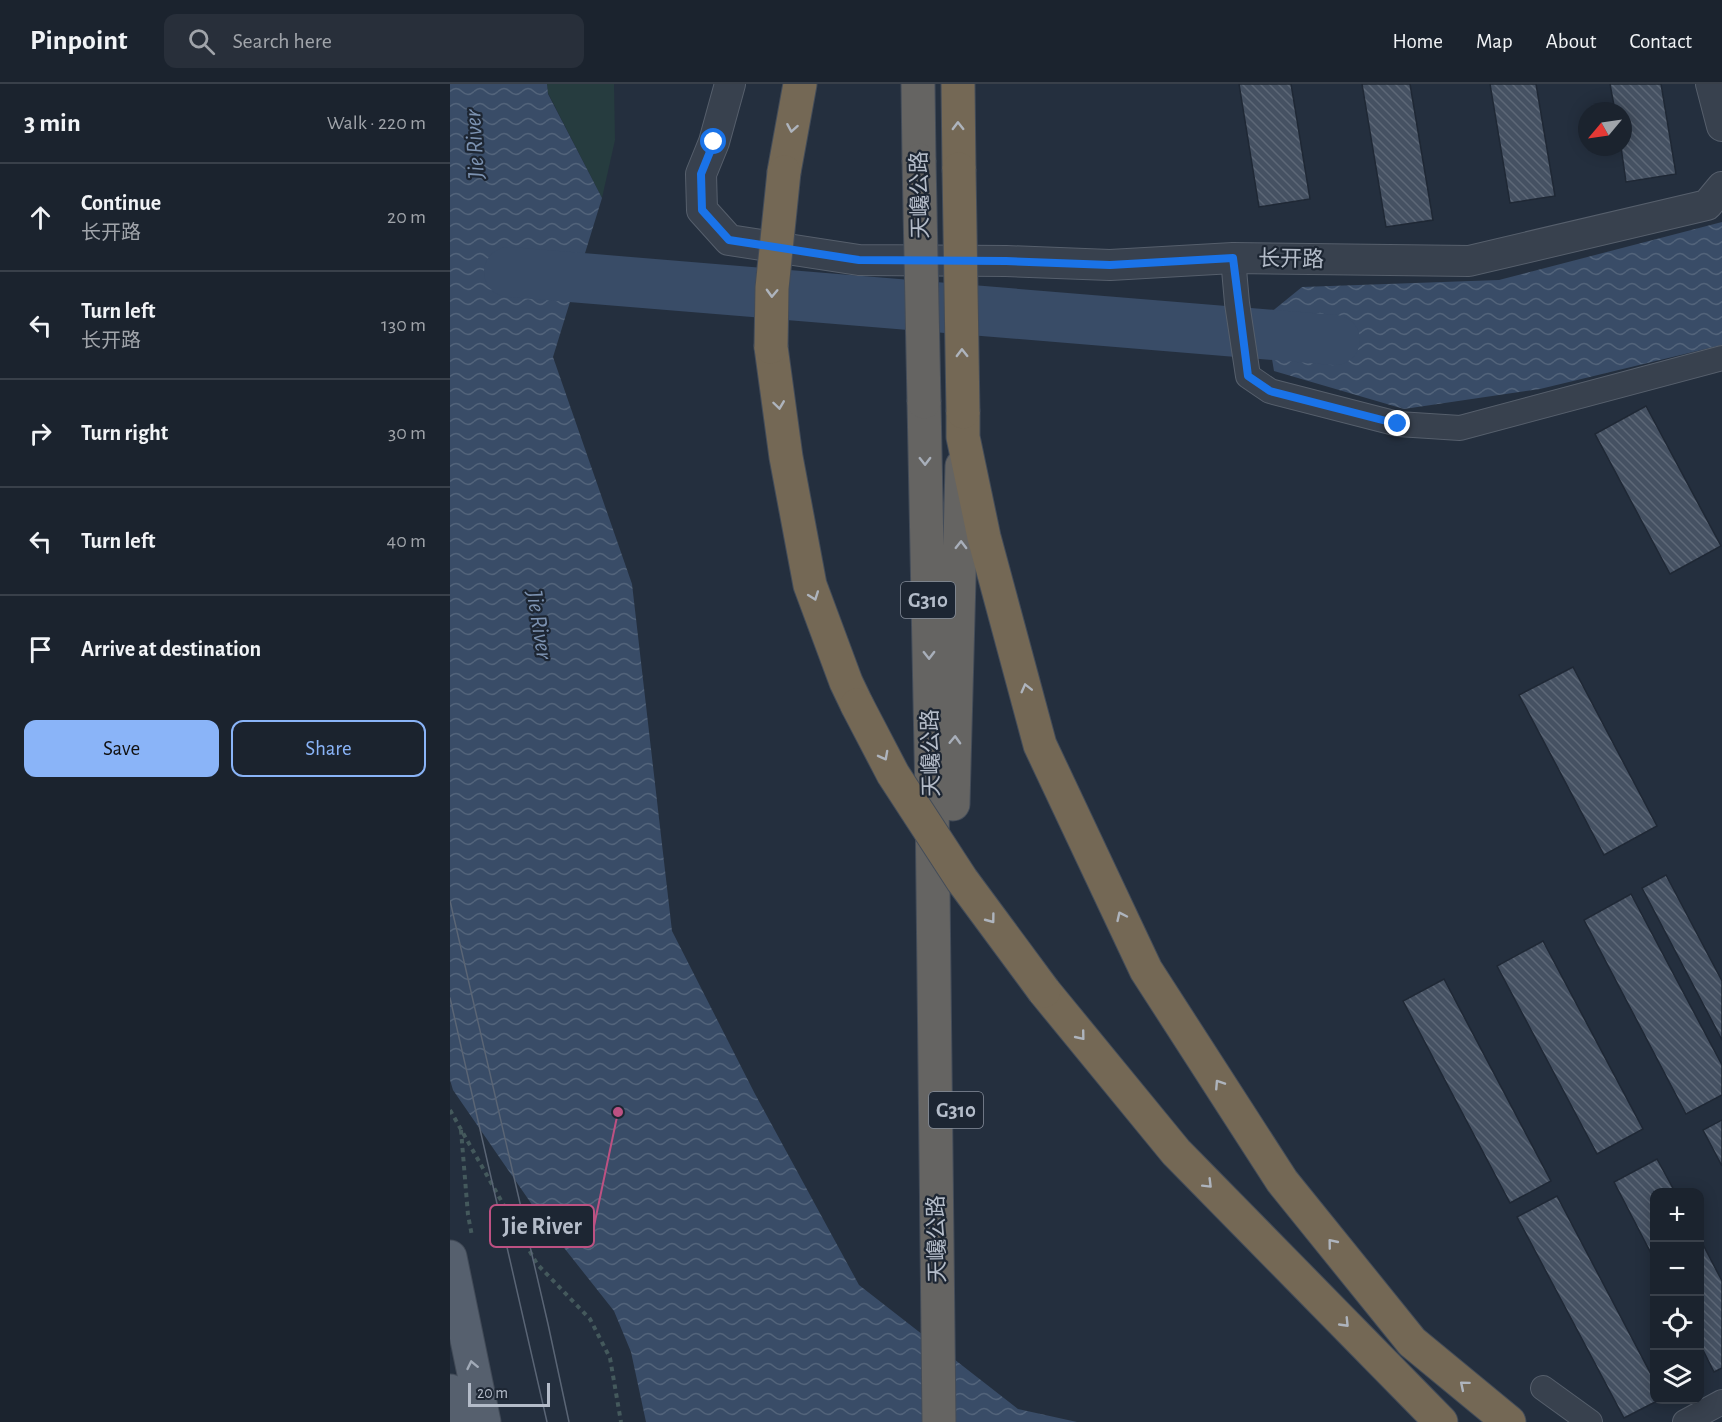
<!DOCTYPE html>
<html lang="en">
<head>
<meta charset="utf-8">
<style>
  body { margin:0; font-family:"Alegreya Sans","Noto Sans SC",sans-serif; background:#282f3a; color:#f1f3f6 }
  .controls { position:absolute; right:18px; bottom:18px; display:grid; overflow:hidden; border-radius:12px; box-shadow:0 3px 15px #0003 }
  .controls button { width:54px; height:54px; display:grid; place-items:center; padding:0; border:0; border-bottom:2px solid #39404a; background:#1b232e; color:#f1f3f6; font:30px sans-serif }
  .compass { position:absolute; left:1128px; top:18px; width:54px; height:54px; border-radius:50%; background:#1b232e; box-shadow:0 3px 15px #0003; rotate:241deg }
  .scale { position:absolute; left:18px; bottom:15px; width:82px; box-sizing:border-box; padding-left:6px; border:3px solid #b4bcc9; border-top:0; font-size:16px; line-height:21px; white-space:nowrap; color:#b4bcc9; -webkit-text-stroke:4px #1d2633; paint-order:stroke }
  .stop { position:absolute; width:18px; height:18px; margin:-14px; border:4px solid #1a73e8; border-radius:50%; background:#fff }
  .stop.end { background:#1a73e8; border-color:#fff; box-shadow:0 2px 6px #0008 }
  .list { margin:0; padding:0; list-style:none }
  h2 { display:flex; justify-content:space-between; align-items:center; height:78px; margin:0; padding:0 24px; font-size:26px }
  h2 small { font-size:20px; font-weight:400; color:#a0a4aa }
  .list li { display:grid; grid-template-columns:39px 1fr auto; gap:18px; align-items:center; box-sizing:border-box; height:108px; padding:0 24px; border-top:2px solid #39404a }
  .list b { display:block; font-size:22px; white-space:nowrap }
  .list p { margin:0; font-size:20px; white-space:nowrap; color:#a0a4aa }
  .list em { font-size:20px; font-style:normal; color:#a0a4aa }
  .actions { display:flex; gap:12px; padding:18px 24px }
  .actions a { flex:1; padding:14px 0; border:2px solid #8ab4f8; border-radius:12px; text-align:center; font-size:21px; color:#8ab4f8 }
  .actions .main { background:#8ab4f8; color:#111 }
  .icon { flex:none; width:33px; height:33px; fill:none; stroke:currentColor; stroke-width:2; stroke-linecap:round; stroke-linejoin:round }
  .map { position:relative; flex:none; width:1272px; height:1338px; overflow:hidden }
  header { display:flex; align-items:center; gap:36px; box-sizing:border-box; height:84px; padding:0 30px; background:#1b232e; border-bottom:2px solid #39404a }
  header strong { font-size:28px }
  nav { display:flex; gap:33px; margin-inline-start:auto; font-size:21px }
  .search { width:420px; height:54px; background:#282f3a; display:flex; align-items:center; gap:15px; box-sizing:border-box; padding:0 21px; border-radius:12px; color:#a0a4aa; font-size:22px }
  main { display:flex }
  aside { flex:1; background:#1b232e }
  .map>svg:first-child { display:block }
  .park { fill:#263c3f }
  .water { fill:url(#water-waves) }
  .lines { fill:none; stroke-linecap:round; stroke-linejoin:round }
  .river { stroke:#394c67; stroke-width:50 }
  .building { fill:url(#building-back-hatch); stroke:#1f2835; stroke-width:1.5 }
  .minor-casing { stroke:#565f6c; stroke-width:26 }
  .tertiary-casing { stroke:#565f6c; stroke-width:32 }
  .primary-casing { stroke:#414a57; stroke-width:35 }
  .trunk-casing { stroke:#434c59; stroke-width:35 }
  .motorway-casing { stroke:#434c59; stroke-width:35 }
  .path { stroke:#44595c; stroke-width:4; stroke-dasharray:4.5 4.5; stroke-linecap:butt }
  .minor { stroke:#38414e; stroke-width:24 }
  .tertiary { stroke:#38414e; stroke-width:30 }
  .primary { stroke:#56606e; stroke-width:33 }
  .trunk { stroke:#656462; stroke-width:33 }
  .motorway { stroke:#746855; stroke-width:33 }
  .tram { stroke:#5a6575; stroke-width:1.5 }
  .trunk-bridge-casing { stroke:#434c59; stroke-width:35; stroke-linecap:butt }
  .motorway-bridge-casing { stroke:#434c59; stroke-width:35; stroke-linecap:butt }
  .trunk-bridge { stroke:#656462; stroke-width:33 }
  .motorway-bridge { stroke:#746855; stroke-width:33 }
  .oneway { stroke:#aeb4bd }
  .oneway2 { stroke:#a8afba }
  .oneway3 { stroke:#a1aab7 }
  .route { stroke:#1a73e8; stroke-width:8 }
  .labels { text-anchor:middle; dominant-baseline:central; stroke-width:4.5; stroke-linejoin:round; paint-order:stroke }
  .shield { fill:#1d2633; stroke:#878f9c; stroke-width:1.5 }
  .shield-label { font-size:21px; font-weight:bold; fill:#b4bcc9 }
  .street-label { font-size:22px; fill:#b4bcc9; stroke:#1d2633 }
  .water-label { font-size:24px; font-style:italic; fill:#7c92b1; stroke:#1d2633 }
  .leader { fill:none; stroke:#bd5182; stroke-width:2 }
  .callout-dot { fill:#bd5182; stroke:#1d2633; stroke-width:2 }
  .callout { fill:#1d2633; stroke:#bd5182; stroke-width:2 }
  .callout-label { font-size:24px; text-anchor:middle; font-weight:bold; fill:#b4bcc9 }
</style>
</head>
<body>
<header>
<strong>Pinpoint</strong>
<div class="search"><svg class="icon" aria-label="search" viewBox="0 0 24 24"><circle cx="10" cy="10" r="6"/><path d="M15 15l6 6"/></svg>Search here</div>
<nav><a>Home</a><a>Map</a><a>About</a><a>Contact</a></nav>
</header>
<main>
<aside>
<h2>3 min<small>Walk · 220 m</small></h2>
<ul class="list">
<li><svg class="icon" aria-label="ahead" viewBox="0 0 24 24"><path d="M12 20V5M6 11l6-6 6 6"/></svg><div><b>Continue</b><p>长开路</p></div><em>20 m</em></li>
<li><svg class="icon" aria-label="left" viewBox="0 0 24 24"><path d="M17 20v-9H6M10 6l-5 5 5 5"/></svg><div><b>Turn left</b><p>长开路</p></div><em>130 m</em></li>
<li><svg class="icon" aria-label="right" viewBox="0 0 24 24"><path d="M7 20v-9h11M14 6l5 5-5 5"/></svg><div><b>Turn right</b></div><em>30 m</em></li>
<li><svg class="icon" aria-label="left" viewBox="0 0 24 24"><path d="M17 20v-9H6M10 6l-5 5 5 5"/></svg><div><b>Turn left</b></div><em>40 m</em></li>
<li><svg class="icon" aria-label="arrive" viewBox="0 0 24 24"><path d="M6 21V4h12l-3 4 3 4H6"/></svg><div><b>Arrive at destination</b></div></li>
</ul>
<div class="actions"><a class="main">Save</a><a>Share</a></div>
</aside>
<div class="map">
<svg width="1272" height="1338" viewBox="0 0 1272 1338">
  <defs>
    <pattern id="water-waves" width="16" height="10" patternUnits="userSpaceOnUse" patternTransform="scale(1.5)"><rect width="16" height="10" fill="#394c67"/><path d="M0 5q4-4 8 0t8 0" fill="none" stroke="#53647b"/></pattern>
    <pattern id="building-back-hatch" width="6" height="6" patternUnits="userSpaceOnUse" patternTransform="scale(1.5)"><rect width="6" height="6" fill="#455162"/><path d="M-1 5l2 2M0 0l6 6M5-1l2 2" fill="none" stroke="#5d6877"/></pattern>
  </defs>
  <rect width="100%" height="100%" fill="#242f3e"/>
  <path class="park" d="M97 0H164L165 56 152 114 98 9Z"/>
  <path class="water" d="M0 0H97L98 10 152 114 103 273 182 500 222 847 305 1010 409 1201 568 1325 627 1338H196L181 1268 164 1227 96 1141 3 1006 0 996Z
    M1272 138V261L1090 305 954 325 824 287 815 233 852 203 1049 196Z"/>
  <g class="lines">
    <path class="river" d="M59 188 885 256"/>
  </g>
  <path class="building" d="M789 0H841L860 115 809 123Z
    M912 0H960L983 136 936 143Z
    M1040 0H1086L1105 112 1060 119Z
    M1160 0H1211L1226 90 1176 98 1171 63H1173V27H1165Z
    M1196 322 1271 462 1220 490 1145 350Z
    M1123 583 1207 742 1154 771 1069 611Z
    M1216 791 1272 897V956L1192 804Z
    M1181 810 1272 981V1011L1236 1030 1134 836Z
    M1093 857 1193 1045 1147 1070 1047 882Z
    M994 895 1101 1097 1060 1119 953 917Z
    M1272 1036V1082L1253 1046Z
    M1207 1075 1225 1108H1204V1175L1164 1098Z
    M1107 1112 1204 1296V1316H1209L1174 1334 1067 1133Z
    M1250 1155 1272 1197V1284L1264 1288 1250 1260Z"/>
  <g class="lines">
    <g class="minor-casing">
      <path id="minor" d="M783 174 787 219 798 292 820 307 948 340 1010 344 1272 274
        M1093 1304 1140 1338
        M1235 1338 1272 1318"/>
    </g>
    <g class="tertiary-casing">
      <path id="tertiary" d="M280 0 264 58 251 90 252 126 279 156 409 176 556 177 660 181 783 174 1019 177 1257 121 1272 103
        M1261 0 1272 42"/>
    </g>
    <g class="primary-casing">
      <path id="primary" d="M0 1173 34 1338
        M0 1307 6 1338"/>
    </g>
    <g class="trunk-casing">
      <path id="trunk" d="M468 0 469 76
        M474 318 482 715 489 1338
        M503 720 512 382"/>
    </g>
    <g class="motorway-casing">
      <path id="motorway" d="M508 0 509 85
        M334 88 350 0
        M321 263 336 373 360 501 396 598 407 621
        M513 328V353L534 453 590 661 696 886 832 1097 962 1258 1059 1338
        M594 907 726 1068 991 1338"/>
    </g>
    <path class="path" d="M0 1026 87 1180 140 1235 160 1274 171 1338
      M11 1046 18 1131 22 1152"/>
    <use href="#minor" class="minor"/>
    <use href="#tertiary" class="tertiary"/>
    <use href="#primary" class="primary"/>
    <use href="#trunk" class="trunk"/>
    <use href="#motorway" class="motorway"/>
    <path class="tram" d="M0 817 98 1240 119 1338
      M0 914 97 1338"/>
    <g class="trunk-bridge-casing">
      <path id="trunk-bridge" d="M469 76 474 318"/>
    </g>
    <g class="motorway-bridge-casing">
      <path id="motorway-bridge" d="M509 85 513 328
        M321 263 322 204 334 88
        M407 621 443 690 512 796 594 907"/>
    </g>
    <use href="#trunk-bridge" class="trunk-bridge"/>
    <use href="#motorway-bridge" class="motorway-bridge"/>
  </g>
  <defs><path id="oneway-chevron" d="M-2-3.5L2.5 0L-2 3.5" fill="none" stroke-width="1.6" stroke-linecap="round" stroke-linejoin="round" transform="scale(1.5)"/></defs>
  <g class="oneway">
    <use href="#oneway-chevron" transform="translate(508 42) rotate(-91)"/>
    <use href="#oneway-chevron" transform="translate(342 44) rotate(100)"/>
    <use href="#oneway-chevron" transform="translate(322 209) rotate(92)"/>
    <use href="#oneway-chevron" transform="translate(512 269) rotate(-91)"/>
    <use href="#oneway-chevron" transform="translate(329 321) rotate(82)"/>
    <use href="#oneway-chevron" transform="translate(364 512) rotate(70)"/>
    <use href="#oneway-chevron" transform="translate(576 604) rotate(-104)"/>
    <use href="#oneway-chevron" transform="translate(434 672) rotate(62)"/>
    <use href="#oneway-chevron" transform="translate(671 832) rotate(-115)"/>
    <use href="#oneway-chevron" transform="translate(541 835) rotate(53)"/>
    <use href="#oneway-chevron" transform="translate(631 952) rotate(51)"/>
    <use href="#oneway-chevron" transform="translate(769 1000) rotate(-123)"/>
    <use href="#oneway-chevron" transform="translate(758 1100) rotate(45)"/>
    <use href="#oneway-chevron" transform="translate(882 1159) rotate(-129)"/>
    <use href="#oneway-chevron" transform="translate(895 1239) rotate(46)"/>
    <use href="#oneway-chevron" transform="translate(1014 1301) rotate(-140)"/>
  </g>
  <g class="oneway2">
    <use href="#oneway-chevron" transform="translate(475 377) rotate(89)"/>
    <use href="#oneway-chevron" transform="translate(511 461) rotate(-89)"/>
    <use href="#oneway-chevron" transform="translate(479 571) rotate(89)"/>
    <use href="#oneway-chevron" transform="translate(505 656) rotate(-88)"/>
  </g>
  <use class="oneway3" href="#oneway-chevron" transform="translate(22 1281) rotate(-102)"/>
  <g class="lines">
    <path class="route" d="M264 58 251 90 252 126 279 156 409 176 556 177 660 181 783 174 798 292 820 307 948 340"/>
  </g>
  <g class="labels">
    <g class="shield">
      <rect x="451" y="498" width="54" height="36" rx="4.5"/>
      <rect x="479" y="1008" width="54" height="36" rx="4.5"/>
    </g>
    <g class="shield-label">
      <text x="478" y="516">G310</text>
      <text x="506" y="1026">G310</text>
    </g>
    <g class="street-label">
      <text transform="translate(470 111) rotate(-91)">天巉公路</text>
      <text transform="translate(841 175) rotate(1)">长开路</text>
      <text transform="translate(481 669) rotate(-91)">天巉公路</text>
      <text transform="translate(487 1155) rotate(-91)">天巉公路</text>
    </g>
    <g class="water-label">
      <text transform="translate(25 60) rotate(-93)">Jie River</text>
      <text transform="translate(89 541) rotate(81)">Jie River</text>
    </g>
  </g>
  <path class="leader" d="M168 1028L144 1142"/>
  <circle class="callout-dot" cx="168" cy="1028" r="6"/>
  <rect class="callout" x="40" y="1121" width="104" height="42" rx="6"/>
  <g class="callout-label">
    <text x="92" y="1150">Jie River</text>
  </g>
</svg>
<div class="controls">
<button>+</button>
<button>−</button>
<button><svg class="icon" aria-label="locate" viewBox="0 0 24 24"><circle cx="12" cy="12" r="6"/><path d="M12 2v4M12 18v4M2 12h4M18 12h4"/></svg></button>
<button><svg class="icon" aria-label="layers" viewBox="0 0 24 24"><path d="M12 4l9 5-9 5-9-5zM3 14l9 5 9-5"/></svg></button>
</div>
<svg class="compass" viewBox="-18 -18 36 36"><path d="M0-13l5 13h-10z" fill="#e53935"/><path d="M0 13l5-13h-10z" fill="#a0a4aa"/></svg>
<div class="scale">20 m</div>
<div class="stop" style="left:264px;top:58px"></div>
<div class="stop end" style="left:948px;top:340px"></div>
</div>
</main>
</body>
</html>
